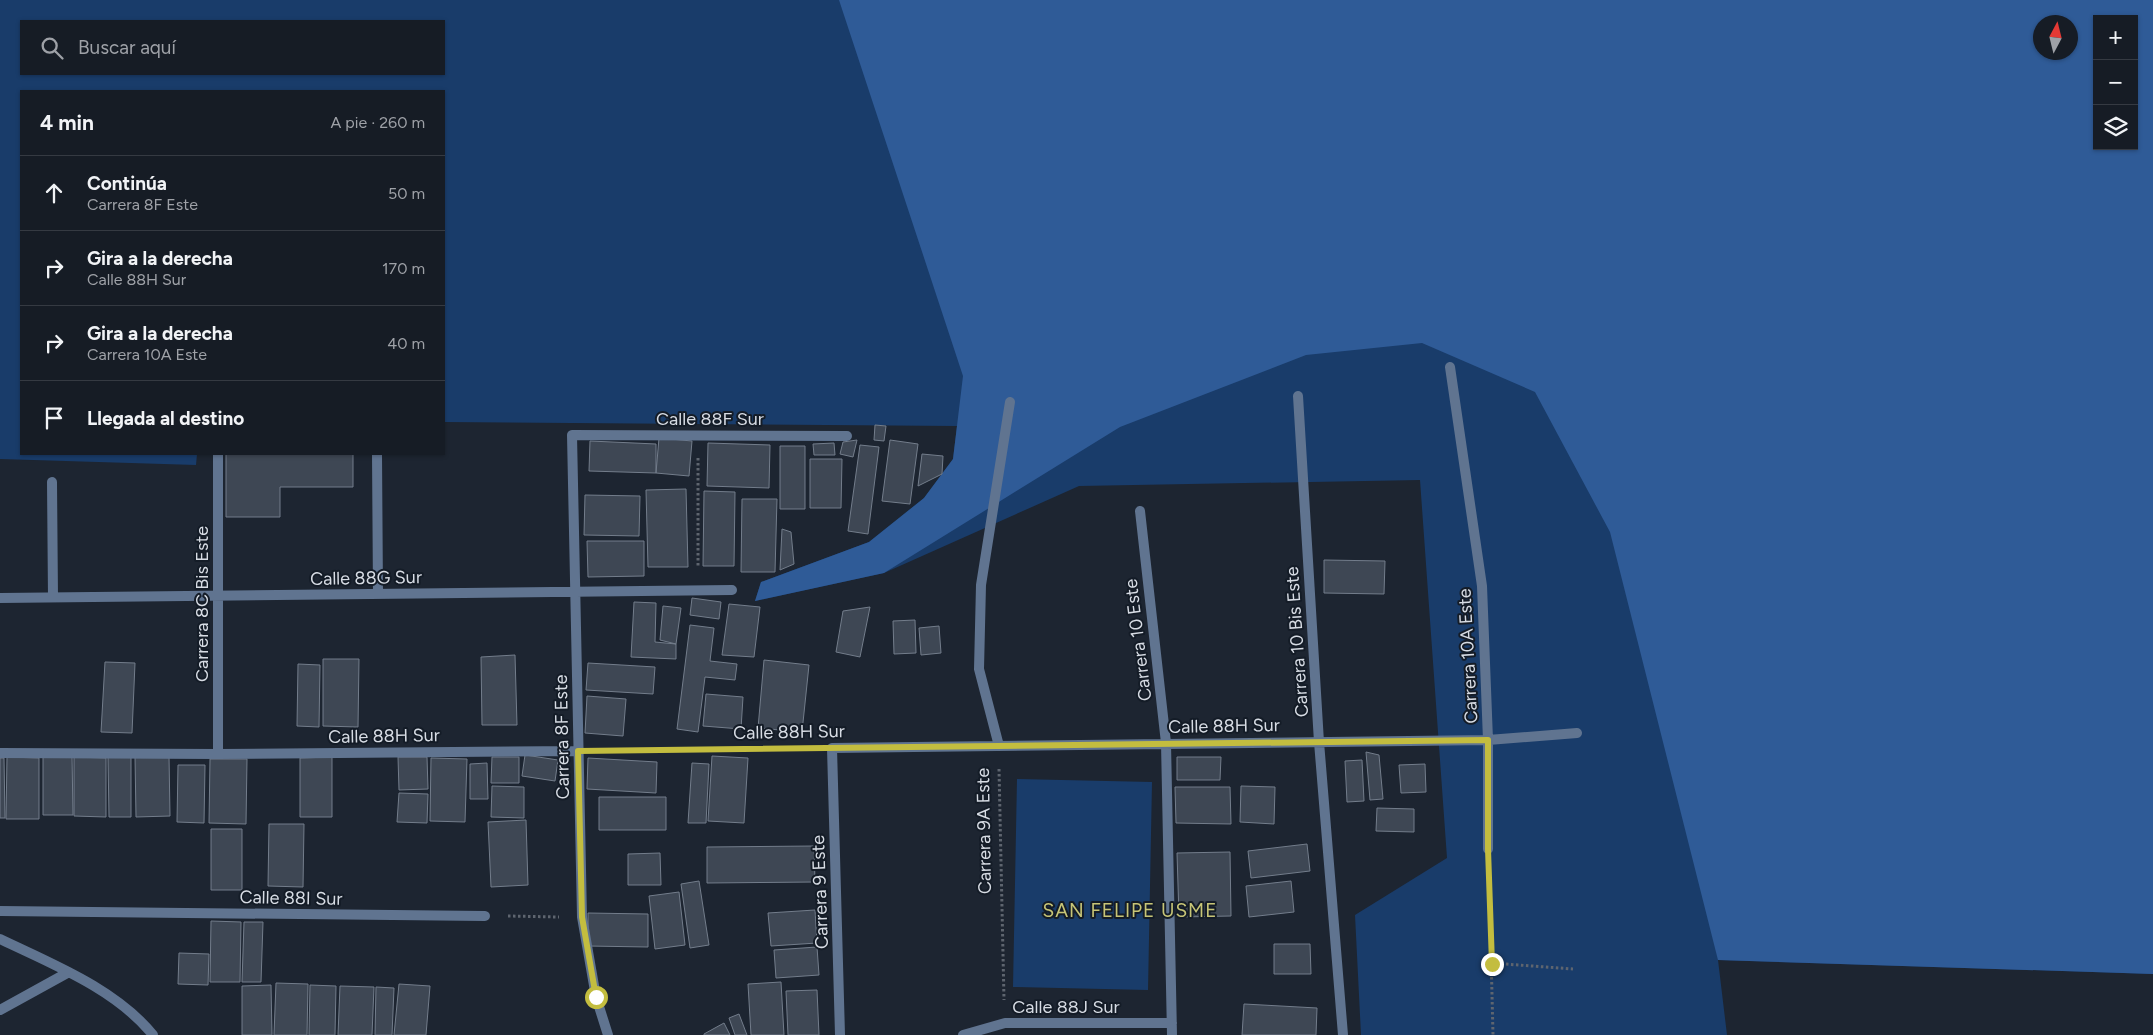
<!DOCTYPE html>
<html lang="es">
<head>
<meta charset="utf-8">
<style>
  body { margin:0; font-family:Figtree,sans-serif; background:#232932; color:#f1f3f6 }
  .controls { position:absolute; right:15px; top:15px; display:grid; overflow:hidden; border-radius:0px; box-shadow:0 1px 4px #0004 }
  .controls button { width:45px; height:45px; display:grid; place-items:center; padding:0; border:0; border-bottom:1px solid #353a42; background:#161c25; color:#f1f3f6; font:25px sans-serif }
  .compass { position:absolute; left:2033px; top:15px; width:45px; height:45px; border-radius:50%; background:#161c25; box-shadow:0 1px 4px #0004; rotate:7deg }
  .stop { position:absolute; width:15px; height:15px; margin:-11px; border:4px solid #c3bd3f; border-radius:50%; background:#fff }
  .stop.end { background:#c3bd3f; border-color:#fff; box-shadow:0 1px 5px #0008 }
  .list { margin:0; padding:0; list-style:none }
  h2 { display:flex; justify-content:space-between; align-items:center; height:65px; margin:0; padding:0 20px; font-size:21px }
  h2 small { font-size:16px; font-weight:400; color:#9ea1a7 }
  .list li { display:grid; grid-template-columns:32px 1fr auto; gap:15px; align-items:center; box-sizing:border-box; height:75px; padding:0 20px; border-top:1px solid #353a42 }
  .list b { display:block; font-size:19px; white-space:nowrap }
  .list p { margin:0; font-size:16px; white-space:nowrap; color:#9ea1a7 }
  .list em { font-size:16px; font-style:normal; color:#9ea1a7 }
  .icon { flex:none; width:28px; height:28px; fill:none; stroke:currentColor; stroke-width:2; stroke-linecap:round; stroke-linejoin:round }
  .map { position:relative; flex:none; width:2153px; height:1035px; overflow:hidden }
  .search { position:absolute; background:#161c25; box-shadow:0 1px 4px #0004; left:20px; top:20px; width:425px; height:55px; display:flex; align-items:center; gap:12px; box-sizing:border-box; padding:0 18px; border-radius:0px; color:#9ea1a7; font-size:19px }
  .panel { position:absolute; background:#161c25; box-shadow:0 1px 4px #0004; left:20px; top:90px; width:425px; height:365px; border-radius:0px }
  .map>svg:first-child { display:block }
  .green { fill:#193c6a; fill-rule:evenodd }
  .forest { fill:#2f5b97; fill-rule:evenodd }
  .building { fill:#3e4754; stroke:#737d8b }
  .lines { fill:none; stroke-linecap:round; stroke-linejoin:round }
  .path { stroke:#5e656f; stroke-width:3; stroke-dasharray:2.5 2.5; stroke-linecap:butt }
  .street { stroke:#607490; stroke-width:10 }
  .route { stroke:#c3bd3f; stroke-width:6 }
  .labels { text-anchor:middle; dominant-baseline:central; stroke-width:4; stroke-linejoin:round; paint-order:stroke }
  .street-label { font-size:18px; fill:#d7dce4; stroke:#141c27 }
  .neighbourhood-label { font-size:19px; letter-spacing:1px; fill:#c7c577; stroke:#141c27 }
</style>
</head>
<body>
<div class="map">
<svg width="2153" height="1035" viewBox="0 0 2153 1035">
  <rect width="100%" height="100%" fill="#1d2531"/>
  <path class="green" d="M0 0H2153V974L1718 960 1727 1035H1361L1355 915 1447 858 1420 480 1079 486 884 573 755 601 761 582 869 542 924 498 953 459 957 426 444 422V91H21V454H197L196 465 0 459ZM2097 19H2134V146H2097ZM21 21H444V74H21ZM2040 22H2070V52H2040Z
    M1017 779 1152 782 1148 990 1013 987Z"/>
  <path class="forest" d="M839 0H2153V974L1718 960 1610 532 1535 392 1422 343 1306 355 1120 427 884 573 755 601 761 582 869 542 924 498 953 459 963 376ZM2097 19H2134V146H2097ZM2040 22H2070V52H2040Z"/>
  <path class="building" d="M875 425 886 426 884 441 874 440Z
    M659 438 692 441 689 476 656 473Z
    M857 440 853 457 840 454 843 442Z
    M890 440 918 444 910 504 882 501Z
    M590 441 656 444V473L589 471Z
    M708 443 770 445 769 488 707 486Z
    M834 443 835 455H814L813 444Z
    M860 445 879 447 868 534 848 531Z
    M780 446H805V509H780Z
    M226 454H353V487H280V517H226Z
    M922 454 943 456 942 474 918 486Z
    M810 459H842L841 508H810Z
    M686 489 688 567H648L646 490Z
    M704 491 735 492 734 566H703Z
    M585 495 640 496 639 536 584 535Z
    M742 499H777L775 572H741Z
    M782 529 791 532 794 564 780 570Z
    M587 541H644V576L588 577Z
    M1324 560 1385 561 1384 594 1324 593Z
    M692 598 721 602 719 619 690 615Z
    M634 602 656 603 655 642 676 644V659L631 657Z
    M729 604 760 607 754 657 722 655Z
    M663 606 681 608 676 644 660 640Z
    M870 607 860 657 836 652 843 611Z
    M915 620 916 653 894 654 893 621Z
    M690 625 714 628 710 661 737 664 735 680 705 677 698 732 677 729Z
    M939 626 941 653 921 655 919 628Z
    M515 655 517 725H482L481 657Z
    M323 659H359L358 727 323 726Z
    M764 660 809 665 802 732 758 728Z
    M105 662 135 663 132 733 101 732Z
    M588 663 655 667 653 694 586 690Z
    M298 664 320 665 319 727 297 726Z
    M706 694 743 697 741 729 703 726Z
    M587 696 626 699 623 736 585 733Z
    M1366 752 1379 755 1383 799 1370 800Z
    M525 755 558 760 555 781 522 776Z
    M43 756H72L73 815H43Z
    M135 756H169L170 816 136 817Z
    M712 756 748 758 744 823 708 821Z
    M7 757 39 758V819H6Z
    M74 757 106 758V817L74 816Z
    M108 757H131V817H109Z
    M332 757V817H300V758Z
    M398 757H427L428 789 399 790Z
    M492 757H519V783H491Z
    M1177 757H1221L1220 780H1177Z
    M0 758H4L5 818H0Z
    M431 758 467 759 465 822 430 821Z
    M588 758 657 762 656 793 587 789Z
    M210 759H247L246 824 209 823Z
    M1362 760 1364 801 1347 802 1345 761Z
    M487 763 488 799H470V764Z
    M692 763 709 764 706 823H688Z
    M1425 764 1426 792 1401 793 1399 765Z
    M178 765H205L204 823 177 822Z
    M492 786 524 787V818L491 817Z
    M1241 786 1275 787 1274 824 1240 822Z
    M1175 787H1230L1231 824 1176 823Z
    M399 793 428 794 427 823 397 822Z
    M599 797H666V830H599Z
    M1377 808 1414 809V832L1376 831Z
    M526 820 528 885 491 887 488 822Z
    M269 824H304L303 887 268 886Z
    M211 829H242V890H211Z
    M1307 844 1310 871 1251 878 1248 851Z
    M814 846 815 882 707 883V847Z
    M1230 852 1231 916 1179 917 1177 853Z
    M660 853 661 885H628V854Z
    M699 881 709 945 690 948 681 884Z
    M1291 881 1294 912 1249 917 1246 886Z
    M679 892 685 945 655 949 649 896Z
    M815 910 817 943 771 946 768 913Z
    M588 913 648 914V947L588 946Z
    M211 921 241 922 240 982H210Z
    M244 922H263L261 982H242Z
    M1274 944H1310L1311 974H1274Z
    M817 947 819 975 776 978 774 950Z
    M179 953 209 954 208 985 178 984Z
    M781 982 784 1035H751L748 984Z
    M276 983 308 984 307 1035H274Z
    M399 984 430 986 426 1035H394Z
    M271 985 272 1035H242V986Z
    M310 985 336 986 335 1035H309Z
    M340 986 374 987 372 1035H338Z
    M376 987 394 988 392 1035H375Z
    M817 990 819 1035H788L786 991Z
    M1244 1004 1317 1008 1316 1035H1242Z
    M739 1014 747 1035H735L729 1018Z
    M724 1023 730 1035H704V1034Z"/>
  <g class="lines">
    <path class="path" d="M698 458V567
      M602 750 808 748
      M999 769 1004 1000
      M1489 872 1493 1035
      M508 916 559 917
      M1491 963 1573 969"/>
    <path class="street" d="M1450 367 1482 586 1488 740V849
      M1298 396 1319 742 1343 1035
      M218 454V754
      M377 454 378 594
      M52 482 53 597
      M1140 511 1166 743 1172 1035
      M0 598 732 590
      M999 746 979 669 981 585 1010 402
      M0 753 218 754 578 751
      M0 911 485 916
      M0 939C52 964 116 989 153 1035
      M0 1010 69 972
      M608 1035 596 997 582 917 572 435 847 436
      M840 1035 832 748 1488 740 1577 733
      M963 1035 1005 1023H1172"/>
  </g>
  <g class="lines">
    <path class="route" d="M596 997 582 917 578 751 1488 740V849L1492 964"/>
  </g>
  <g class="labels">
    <g class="street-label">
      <text x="710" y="419">Calle 88F Sur</text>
      <text transform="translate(366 578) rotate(-1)">Calle 88G Sur</text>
      <text transform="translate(202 604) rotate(-90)">Carrera 8C Bis Este</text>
      <text transform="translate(1138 640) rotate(-97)">Carrera 10 Este</text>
      <text transform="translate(1297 642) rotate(-94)">Carrera 10 Bis Este</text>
      <text transform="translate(1468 656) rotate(-93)">Carrera 10A Este</text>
      <text transform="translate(1224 726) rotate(-1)">Calle 88H Sur</text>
      <text transform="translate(789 732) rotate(-1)">Calle 88H Sur</text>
      <text transform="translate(384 736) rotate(-1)">Calle 88H Sur</text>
      <text transform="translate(562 737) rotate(-91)">Carrera 8F Este</text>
      <text transform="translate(984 831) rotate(-91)">Carrera 9A Este</text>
      <text transform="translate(820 892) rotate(-92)">Carrera 9 Este</text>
      <text transform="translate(291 898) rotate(1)">Calle 88I Sur</text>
      <text x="1066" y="1007">Calle 88J Sur</text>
    </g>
    <g class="neighbourhood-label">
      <text x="1130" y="910">SAN FELIPE USME</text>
    </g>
  </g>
</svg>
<div class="controls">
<button>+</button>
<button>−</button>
<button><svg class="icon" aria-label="layers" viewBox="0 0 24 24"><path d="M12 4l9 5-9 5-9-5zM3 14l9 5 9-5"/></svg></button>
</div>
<svg class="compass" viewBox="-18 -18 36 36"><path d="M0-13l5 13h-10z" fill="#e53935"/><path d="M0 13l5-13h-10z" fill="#9ea1a7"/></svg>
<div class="stop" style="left:596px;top:997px"></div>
<div class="stop end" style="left:1492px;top:964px"></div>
<div class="search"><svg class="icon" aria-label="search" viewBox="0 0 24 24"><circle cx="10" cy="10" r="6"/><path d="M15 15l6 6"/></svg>Buscar aquí</div>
<section class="panel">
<h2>4 min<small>A pie · 260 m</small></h2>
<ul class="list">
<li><svg class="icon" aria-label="ahead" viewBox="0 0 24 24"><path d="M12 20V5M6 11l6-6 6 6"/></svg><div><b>Continúa</b><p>Carrera 8F Este</p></div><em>50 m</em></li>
<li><svg class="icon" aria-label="right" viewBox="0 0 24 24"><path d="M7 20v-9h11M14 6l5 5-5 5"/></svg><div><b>Gira a la derecha</b><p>Calle 88H Sur</p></div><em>170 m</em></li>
<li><svg class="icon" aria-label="right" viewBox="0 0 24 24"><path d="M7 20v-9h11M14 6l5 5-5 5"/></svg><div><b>Gira a la derecha</b><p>Carrera 10A Este</p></div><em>40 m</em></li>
<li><svg class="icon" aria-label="arrive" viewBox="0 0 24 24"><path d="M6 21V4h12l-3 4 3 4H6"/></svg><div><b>Llegada al destino</b></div></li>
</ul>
</section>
</div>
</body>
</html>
